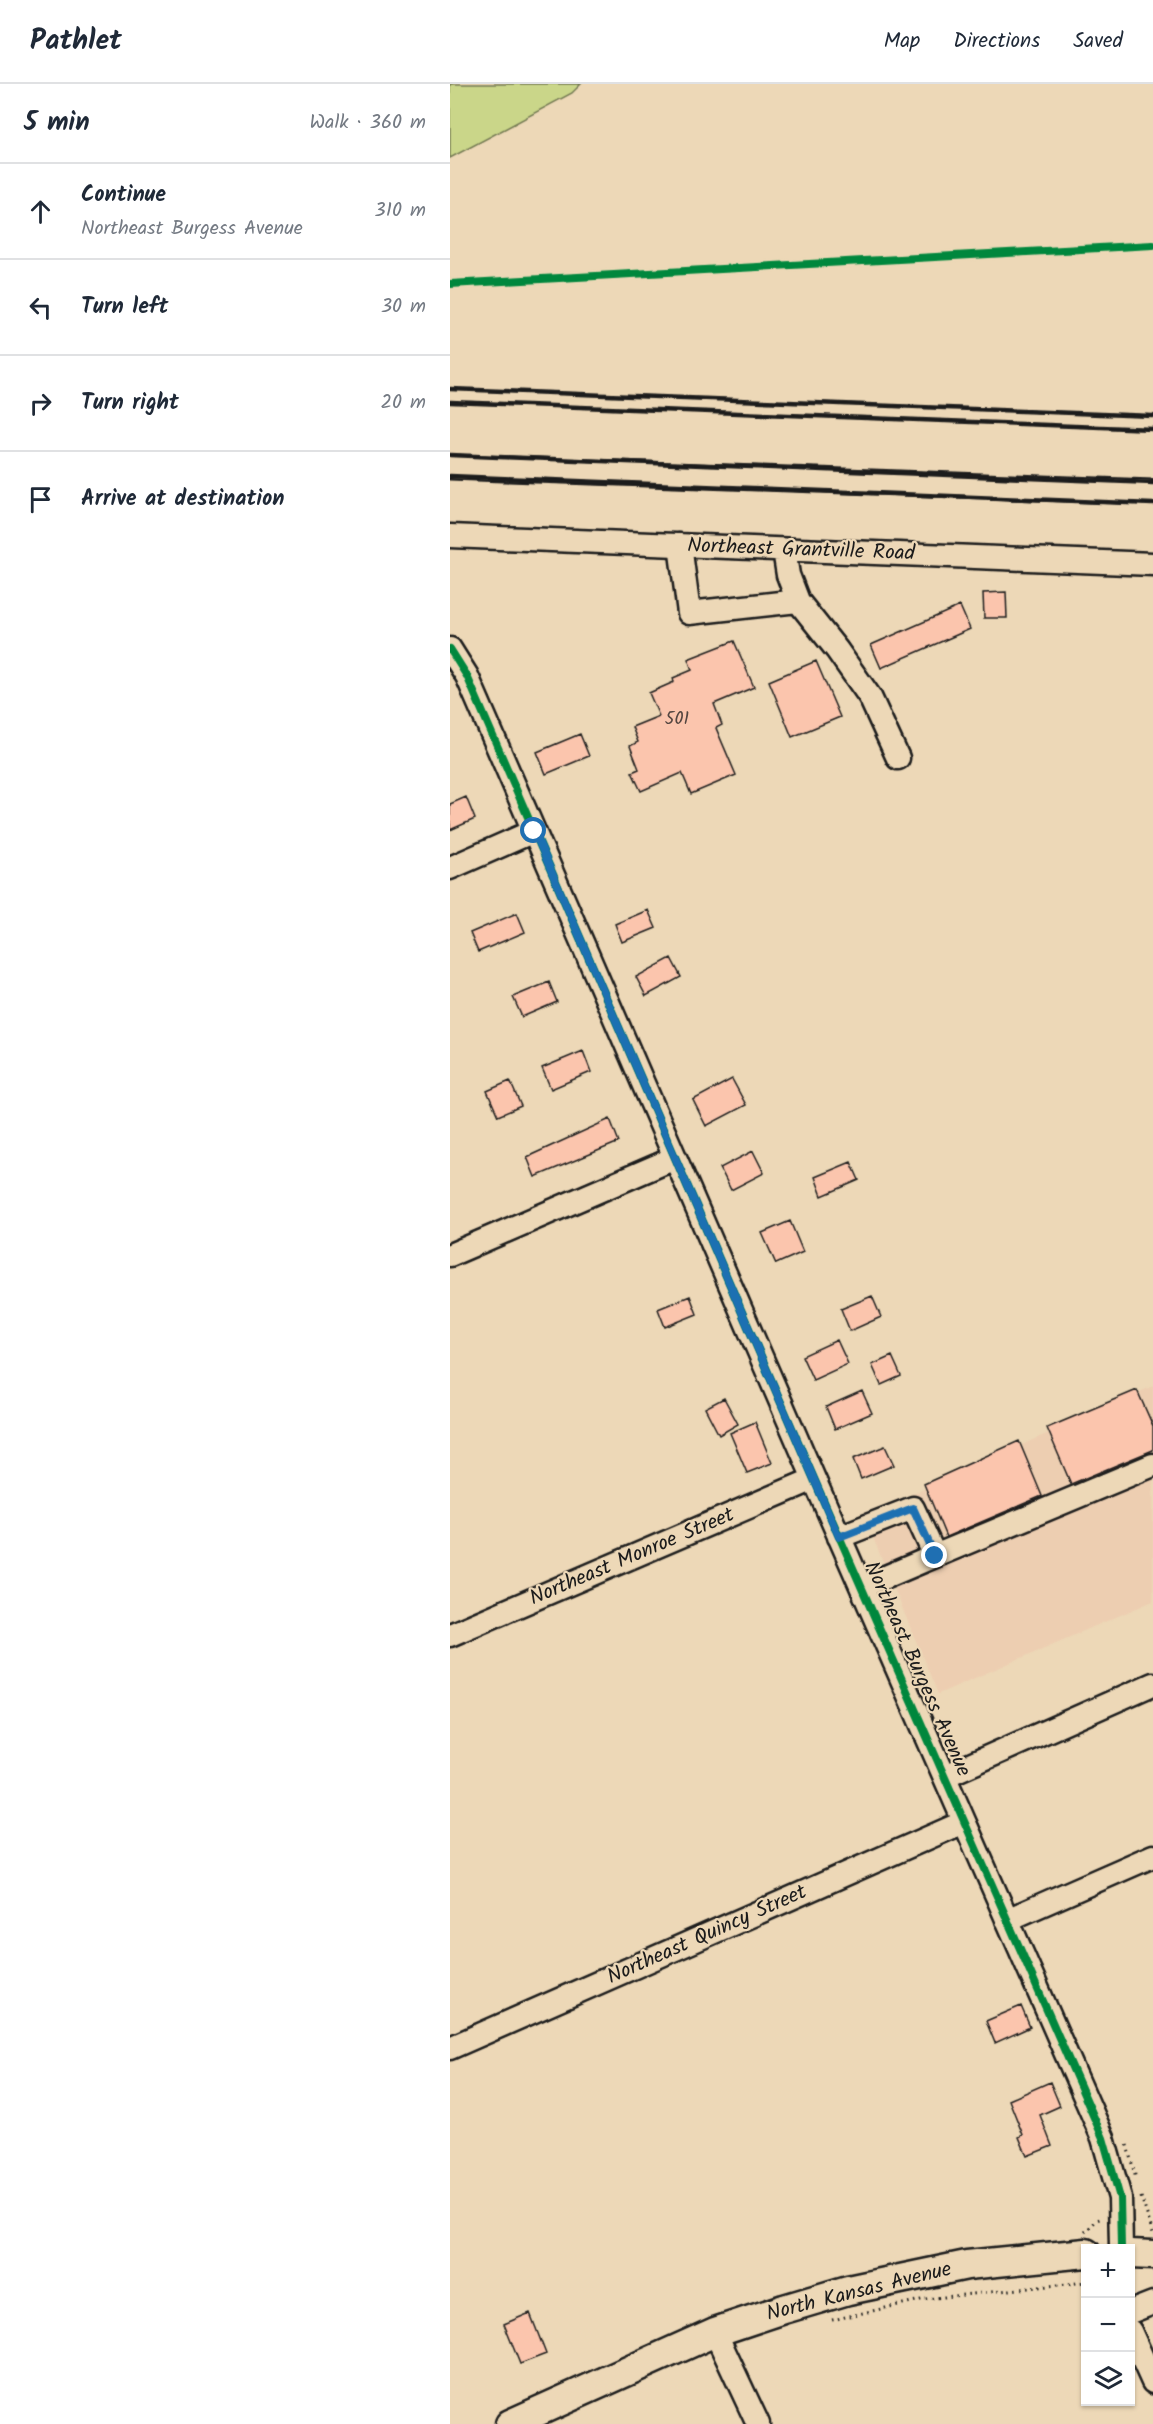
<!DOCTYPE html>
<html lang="en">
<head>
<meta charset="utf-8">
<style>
  body { margin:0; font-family:Kalam,sans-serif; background:#f6f6f7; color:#1f2937 }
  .controls { position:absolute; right:18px; bottom:18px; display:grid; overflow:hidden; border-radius:0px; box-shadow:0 2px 4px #0004 }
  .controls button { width:54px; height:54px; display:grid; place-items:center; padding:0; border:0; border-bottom:2px solid #e0e1e3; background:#fff; color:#1f2937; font:30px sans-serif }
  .stop { position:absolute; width:18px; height:18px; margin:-14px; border:4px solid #1f6fb2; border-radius:50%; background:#fff }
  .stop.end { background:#1f6fb2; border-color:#fff; box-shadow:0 2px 6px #0008 }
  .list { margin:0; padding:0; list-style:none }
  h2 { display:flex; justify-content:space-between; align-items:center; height:78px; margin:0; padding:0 24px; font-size:26px }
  h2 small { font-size:20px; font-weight:400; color:#747a83 }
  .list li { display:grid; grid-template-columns:39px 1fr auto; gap:18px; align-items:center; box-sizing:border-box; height:96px; padding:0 24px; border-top:2px solid #e0e1e3 }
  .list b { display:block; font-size:22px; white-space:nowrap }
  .list p { margin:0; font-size:20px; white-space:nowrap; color:#747a83 }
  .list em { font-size:20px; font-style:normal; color:#747a83 }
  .icon { flex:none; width:33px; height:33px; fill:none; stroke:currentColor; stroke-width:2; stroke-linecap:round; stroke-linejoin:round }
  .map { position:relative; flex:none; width:703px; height:2340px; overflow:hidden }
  header { display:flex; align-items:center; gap:36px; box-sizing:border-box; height:84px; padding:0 30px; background:#fff; border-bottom:2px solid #e0e1e3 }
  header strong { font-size:28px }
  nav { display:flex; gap:33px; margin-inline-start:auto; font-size:21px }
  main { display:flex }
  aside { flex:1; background:#fff }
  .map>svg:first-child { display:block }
  .built { fill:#edceb1 }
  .green { fill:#cad689; stroke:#737952; stroke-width:1.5 }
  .building { fill:#fbc5ad; stroke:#1c1c1c; stroke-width:1.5 }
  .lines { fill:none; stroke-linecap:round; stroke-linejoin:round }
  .minor-casing { stroke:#1c1c1c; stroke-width:27 }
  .major-casing { stroke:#1c1c1c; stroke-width:33 }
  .path { stroke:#1c1c1c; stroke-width:3; stroke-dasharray:1.5 4.5; stroke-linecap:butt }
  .minor { stroke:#edd8b7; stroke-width:22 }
  .major { stroke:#edd8b7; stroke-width:28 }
  .rail { stroke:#1c1c1c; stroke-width:4.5 }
  .cycleway-casing { stroke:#edd8b7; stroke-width:11 }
  .cycleway { stroke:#00873e; stroke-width:8 }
  .route { stroke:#1f6fb2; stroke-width:8 }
  .labels { text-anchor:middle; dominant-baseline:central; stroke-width:4.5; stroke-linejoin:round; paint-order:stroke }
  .number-label { font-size:18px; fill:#544640 }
  .street-label { font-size:21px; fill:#1c1c1c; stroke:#edd8b7 }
</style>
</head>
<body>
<header>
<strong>Pathlet</strong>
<nav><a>Map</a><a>Directions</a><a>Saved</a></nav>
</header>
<main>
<aside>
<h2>5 min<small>Walk · 360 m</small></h2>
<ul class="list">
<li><svg class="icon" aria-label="ahead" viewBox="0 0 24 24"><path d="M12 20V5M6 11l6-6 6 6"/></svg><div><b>Continue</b><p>Northeast Burgess Avenue</p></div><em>310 m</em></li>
<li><svg class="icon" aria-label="left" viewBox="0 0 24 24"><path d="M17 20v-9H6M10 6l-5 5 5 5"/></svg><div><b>Turn left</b></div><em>30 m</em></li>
<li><svg class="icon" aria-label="right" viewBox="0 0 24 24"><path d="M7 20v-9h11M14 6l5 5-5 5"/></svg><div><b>Turn right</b></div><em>20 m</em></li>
<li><svg class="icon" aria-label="arrive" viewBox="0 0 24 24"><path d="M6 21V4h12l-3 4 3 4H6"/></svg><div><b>Arrive at destination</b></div></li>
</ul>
</aside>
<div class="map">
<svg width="703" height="2340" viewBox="0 0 703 2340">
  <rect width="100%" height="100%" fill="#edd8b7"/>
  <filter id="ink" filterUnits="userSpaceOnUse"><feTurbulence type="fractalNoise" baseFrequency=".0167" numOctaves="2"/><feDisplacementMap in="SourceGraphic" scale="12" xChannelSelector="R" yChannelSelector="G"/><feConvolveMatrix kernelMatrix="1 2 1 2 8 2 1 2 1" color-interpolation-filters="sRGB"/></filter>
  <g filter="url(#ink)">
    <path class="built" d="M703 1302V1517L488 1610 414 1432Z"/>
    <path class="green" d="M0 0H131L122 9 0 74Z"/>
    <path class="building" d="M556 508 557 534H534L533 509Z
      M510 522 520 545 431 584 421 561Z
      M284 557 304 603 264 620 272 641 266 644 286 691 241 710 232 689 191 707 182 688 189 685 180 662 188 658 182 643 209 632 199 609 224 598 223 594 242 586 238 575Z
      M366 577 390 633 342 653 319 597Z
      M130 650 139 672 96 690 87 668Z
      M16 713 25 735 0 746V720Z
      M198 826 206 844 172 858 165 840Z
      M67 829 75 848 28 868 20 849Z
      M221 874 231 893 196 912 186 893Z
      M99 898 107 918 72 933 63 913Z
      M133 967 141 988 101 1005 92 984Z
      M282 995 296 1021 256 1042 243 1016Z
      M60 997 71 1022 48 1032 37 1007Z
      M160 1035 169 1058 85 1093 77 1073Z
      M303 1067 314 1089 281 1106 270 1084Z
      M401 1078 409 1096 372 1112 365 1093Z
      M340 1137 353 1168 326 1180 312 1149Z
      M240 1212 247 1230 215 1243 208 1225Z
      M422 1212 431 1233 400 1247 391 1225Z
      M387 1256 398 1280 363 1296 352 1272Z
      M442 1272 451 1292 431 1301 422 1281Z
      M687 1306 703 1342V1366L621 1400 597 1344Z
      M412 1307 422 1329 385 1345 376 1323Z
      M274 1314 288 1340 269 1351 255 1324Z
      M305 1338 322 1379 297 1389 280 1349Z
      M569 1357 592 1412 496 1453 474 1400Z
      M435 1362 444 1381 411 1395 403 1375Z
      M571 1922 580 1943 545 1959 536 1937Z
      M600 1998 610 2022 590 2031 602 2062 577 2072 569 2053 573 2051 559 2016Z
      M80 2229 96 2270 70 2280 54 2240Z"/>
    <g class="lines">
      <g class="minor-casing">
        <path id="minor" d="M0 383 703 408
          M0 452 703 480
          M230 461 239 529 348 517
          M334 466 338 491 348 517 387 566 420 613 448 674
          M0 565 17 592 364 1395 653 2054 670 2114 671 2164
          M0 784 84 747
          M0 1171 225 1074
          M389 1453 463 1424 485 1472 412 1503
          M485 1472 703 1381
          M0 1551 364 1395
          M495 1692 703 1600
          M557 1836 703 1772
          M0 1964 514 1738
          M680 2228 703 2219
          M680 2247 703 2298
          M265 2248 308 2340"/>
      </g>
      <g class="major-casing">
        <path id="major" d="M680 2170 703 2171
          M60 2340 265 2248 334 2225 398 2206 517 2181 636 2169"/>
      </g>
      <path class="path" d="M677 2061 686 2095
        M691 2113 703 2149
        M635 2148 647 2136 653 2134
        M382 2236 475 2215 636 2198"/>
      <use href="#minor" class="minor"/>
      <use href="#major" class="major"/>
      <path class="rail" d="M0 305 703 332
        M0 318 703 345
        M0 371 703 399
        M0 392 703 420"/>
      <g class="cycleway-casing">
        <path id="cycleway" d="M0 200 703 161
          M0 565 17 592 364 1395 653 2054 670 2114 671 2164"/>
      </g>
      <use href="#cycleway" class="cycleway"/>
    </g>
  </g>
  <g class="lines" filter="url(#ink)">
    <path class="route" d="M84 747 389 1453 463 1424 485 1472"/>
  </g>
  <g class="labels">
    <g class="number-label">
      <text x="227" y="635">501</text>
    </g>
    <g class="street-label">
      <text transform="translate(351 466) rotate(2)">Northeast Grantville Road</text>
      <text transform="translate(182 1473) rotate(-23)">Northeast Monroe Street</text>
      <text transform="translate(467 1585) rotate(66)">Northeast Burgess Avenue</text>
      <text transform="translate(257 1851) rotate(-24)">Northeast Quincy Street</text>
      <text transform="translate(409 2208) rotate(-14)">North Kansas Avenue</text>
    </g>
  </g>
</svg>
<div class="controls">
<button>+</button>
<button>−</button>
<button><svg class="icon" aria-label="layers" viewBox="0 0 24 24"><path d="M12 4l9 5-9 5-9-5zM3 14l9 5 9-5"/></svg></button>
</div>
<div class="stop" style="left:84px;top:747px"></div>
<div class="stop end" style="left:485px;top:1472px"></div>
</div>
</main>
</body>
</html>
